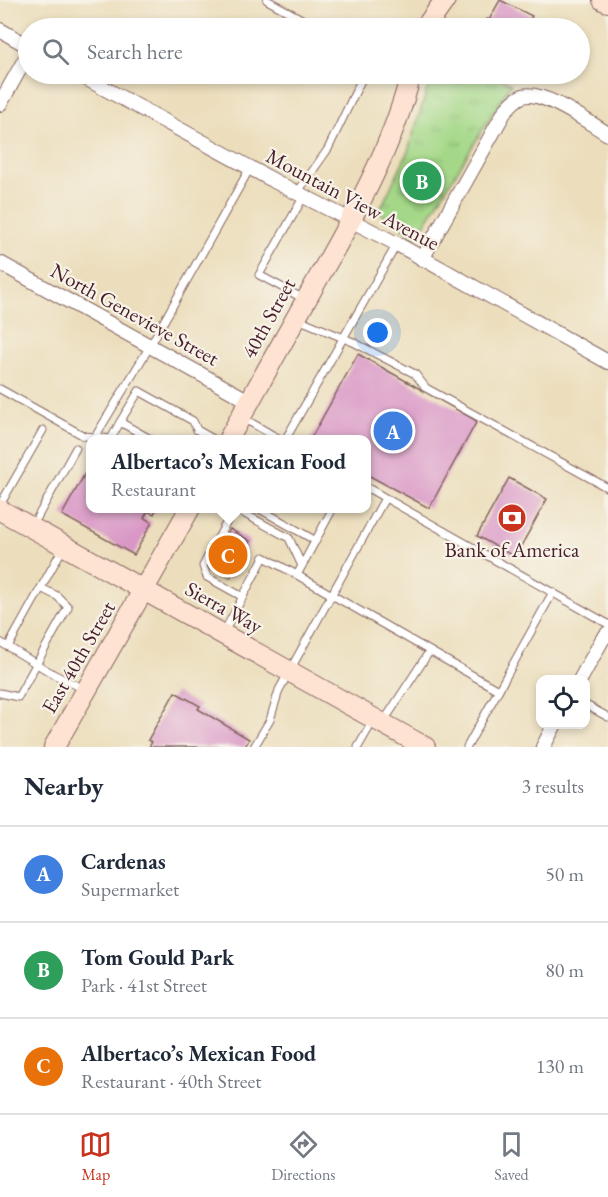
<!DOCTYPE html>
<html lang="en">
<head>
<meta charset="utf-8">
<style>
  body { margin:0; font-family:"EB Garamond",serif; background:#f6f6f7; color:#1f2937 }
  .controls { position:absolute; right:18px; bottom:18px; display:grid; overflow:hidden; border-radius:12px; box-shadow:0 3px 9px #0003 }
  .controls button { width:54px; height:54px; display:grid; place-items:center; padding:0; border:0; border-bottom:2px solid #e0e1e3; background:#fff; color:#1f2937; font:30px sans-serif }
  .you { position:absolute; left:378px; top:333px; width:21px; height:21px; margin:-15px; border:4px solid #fff; border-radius:50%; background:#1a73e8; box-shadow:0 0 0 9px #1a73e833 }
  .badge { display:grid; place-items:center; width:39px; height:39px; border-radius:50%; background:#c8321e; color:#fff; font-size:20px; font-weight:700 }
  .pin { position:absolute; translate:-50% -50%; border:3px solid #fff; box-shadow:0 2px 6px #0006 }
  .popup { position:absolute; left:86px; top:435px; width:285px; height:78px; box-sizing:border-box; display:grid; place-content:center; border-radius:12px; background:#fff; filter:drop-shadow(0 2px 4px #0005); font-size:20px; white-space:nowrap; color:#747a83 }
  .popup b { font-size:22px; color:#1f2937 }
  .popup::after { content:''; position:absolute; left:50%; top:100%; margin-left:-12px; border:12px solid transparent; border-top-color:#fff }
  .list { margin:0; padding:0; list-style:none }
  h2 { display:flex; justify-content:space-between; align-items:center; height:78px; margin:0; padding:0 24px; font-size:26px }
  h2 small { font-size:20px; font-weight:400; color:#747a83 }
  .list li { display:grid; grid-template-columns:39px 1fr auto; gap:18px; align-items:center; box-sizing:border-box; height:96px; padding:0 24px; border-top:2px solid #e0e1e3 }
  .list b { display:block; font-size:22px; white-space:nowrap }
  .list p { margin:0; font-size:20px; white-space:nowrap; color:#747a83 }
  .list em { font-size:20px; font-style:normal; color:#747a83 }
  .icon { flex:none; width:33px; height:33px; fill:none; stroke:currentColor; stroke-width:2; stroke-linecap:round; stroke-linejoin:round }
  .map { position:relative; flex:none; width:608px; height:747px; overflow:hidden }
  .search { position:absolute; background:#fff; box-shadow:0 3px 9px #0003; left:18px; right:18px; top:18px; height:66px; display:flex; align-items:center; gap:15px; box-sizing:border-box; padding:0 21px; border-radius:33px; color:#747a83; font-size:22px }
  .sheet { height:366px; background:#fff }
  nav { display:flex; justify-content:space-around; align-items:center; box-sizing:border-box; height:84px; border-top:2px solid #e0e1e3; background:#fff; font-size:16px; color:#747a83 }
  nav a { display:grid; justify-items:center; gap:3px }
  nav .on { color:#c8321e }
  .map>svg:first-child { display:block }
  .grass { fill:url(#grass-tufts); stroke:#777c5a; stroke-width:1.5 }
  .building { fill:#d996c6 }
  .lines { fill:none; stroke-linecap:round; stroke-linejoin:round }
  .lane-casing { stroke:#83625e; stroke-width:9 }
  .street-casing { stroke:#83625e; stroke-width:16 }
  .secondary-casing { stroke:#83625e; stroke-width:22 }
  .lane { stroke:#fff; stroke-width:7 }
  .street { stroke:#fff; stroke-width:14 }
  .secondary { stroke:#fee3d2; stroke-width:20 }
  .labels { text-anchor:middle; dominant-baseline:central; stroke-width:4.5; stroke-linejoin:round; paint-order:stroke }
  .street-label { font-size:21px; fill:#4a1f2b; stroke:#f7f3e8 }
  .poi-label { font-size:21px; fill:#4a1f2b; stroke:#f7f3e8 }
</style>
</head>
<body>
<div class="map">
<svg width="608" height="747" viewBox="0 0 608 747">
  <defs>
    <pattern id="grass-tufts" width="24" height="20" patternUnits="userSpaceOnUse" patternTransform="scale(1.5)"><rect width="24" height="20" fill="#a4d888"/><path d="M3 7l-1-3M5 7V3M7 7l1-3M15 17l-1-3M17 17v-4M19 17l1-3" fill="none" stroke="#8fb976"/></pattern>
  </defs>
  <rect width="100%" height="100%" fill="#f7f3e8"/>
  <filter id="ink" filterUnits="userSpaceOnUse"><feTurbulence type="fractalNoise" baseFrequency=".0167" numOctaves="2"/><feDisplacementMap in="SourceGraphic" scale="12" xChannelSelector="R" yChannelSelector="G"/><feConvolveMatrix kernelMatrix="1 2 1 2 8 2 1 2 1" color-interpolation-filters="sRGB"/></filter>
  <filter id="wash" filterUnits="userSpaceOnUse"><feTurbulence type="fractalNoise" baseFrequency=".008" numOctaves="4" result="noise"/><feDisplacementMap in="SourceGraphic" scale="24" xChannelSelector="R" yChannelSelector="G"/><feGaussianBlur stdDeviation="1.35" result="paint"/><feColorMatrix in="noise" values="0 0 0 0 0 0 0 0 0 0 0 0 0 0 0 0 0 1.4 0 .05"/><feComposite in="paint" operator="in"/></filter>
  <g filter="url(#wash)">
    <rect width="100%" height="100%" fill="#ecdebc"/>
    <path class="grass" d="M432 74H492L511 84 416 238 379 212 408 151Z"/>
    <g id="blocks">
      <path class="building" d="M500 0 532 16 525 28H481L487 19 489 20Z
        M358 354 477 421 429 508 366 474V440H310Z
        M87 470 90 471V508H157L154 514 148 511 144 518 152 522 134 555 62 515Z
        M509 478 547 499 515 557 477 536Z
        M230 529 250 541 230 578 208 565 216 551 218 552Z
        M175 692 200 706 198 709 249 739 245 747H149L152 742 148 740Z"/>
    </g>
  </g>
  <g filter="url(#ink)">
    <use href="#blocks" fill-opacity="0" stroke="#83625e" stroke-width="1.5"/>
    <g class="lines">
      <g class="lane-casing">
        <path id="lane" d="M267 0 318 28
          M297 193 328 149 364 74
          M304 299 259 275 304 196
          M298 319 353 342 415 374 426 388 608 488
          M0 389 84 436 95 437 150 346 250 168
          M243 418 281 440
          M95 437 111 439 120 422
          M152 440 120 422 139 391 193 421 197 430 215 440
          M285 440 397 244
          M366 487 608 624
          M0 505 43 430
          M258 508 316 541
          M333 508 297 575 498 690
          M33 525 76 448
          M243 597 207 577 203 566 230 516 235 512 243 513 289 538 302 566
          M224 632 264 557 297 575
          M0 642 55 675 84 689
          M8 647 63 548
          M0 693 18 697 68 607 57 596 41 588
          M586 705 608 717
          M384 721 429 652
          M254 747 270 720 279 690 385 498
          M358 747 373 721
          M467 747 553 592"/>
      </g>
      <g class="street-casing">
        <path id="street" d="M0 30 28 46
          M78 74 278 183 397 244 608 362
          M0 104 28 54
          M422 259 505 111C510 105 516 98 523 96 542 89 591 124 608 134
          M0 263 249 401
          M580 680 602 640 608 633
          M543 747 555 724"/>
      </g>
      <g class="secondary-casing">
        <path id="secondary" d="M603 0 608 2
          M425 28 445 0
          M228 440C257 388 286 336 315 284 353 217 392 149 411 74
          M0 510 425 747
          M54 747 190 508"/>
      </g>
      <use href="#lane" class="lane"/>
      <use href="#street" class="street"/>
      <use href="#secondary" class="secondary"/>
    </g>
  </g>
  <defs>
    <g id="bank-disc" transform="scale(1.5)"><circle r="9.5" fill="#c8321e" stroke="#f7f3e8"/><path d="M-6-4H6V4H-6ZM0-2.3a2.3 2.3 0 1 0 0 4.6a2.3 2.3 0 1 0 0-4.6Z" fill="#fff"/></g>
  </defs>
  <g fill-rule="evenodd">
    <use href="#bank-disc" x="512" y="518"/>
  </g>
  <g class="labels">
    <g class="street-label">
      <text transform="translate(353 199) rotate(28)">Mountain View Avenue</text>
      <text transform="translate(135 314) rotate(29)">North Genevieve Street</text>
      <text transform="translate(268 318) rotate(-61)">40th Street</text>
      <text transform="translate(224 607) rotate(29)">Sierra Way</text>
      <text transform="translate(78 657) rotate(-60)">East 40th Street</text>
    </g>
    <g class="poi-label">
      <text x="512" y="549">Bank of America</text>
    </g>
  </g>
</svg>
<div class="controls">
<button><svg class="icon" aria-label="locate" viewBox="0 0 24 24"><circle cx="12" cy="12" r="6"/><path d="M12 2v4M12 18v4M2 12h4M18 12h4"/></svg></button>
</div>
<div class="you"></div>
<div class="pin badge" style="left:393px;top:431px;background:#3f7fe0">A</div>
<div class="pin badge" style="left:422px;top:181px;background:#2e9e5b">B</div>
<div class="pin badge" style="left:228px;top:555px;background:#e8710a">C</div>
<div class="popup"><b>Albertaco’s Mexican Food</b>Restaurant</div>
<div class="search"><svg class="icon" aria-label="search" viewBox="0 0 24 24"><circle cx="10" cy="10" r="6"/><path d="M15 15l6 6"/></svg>Search here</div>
</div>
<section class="sheet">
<h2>Nearby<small>3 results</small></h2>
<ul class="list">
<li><span class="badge" style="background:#3f7fe0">A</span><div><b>Cardenas</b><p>Supermarket</p></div><em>50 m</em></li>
<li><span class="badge" style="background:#2e9e5b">B</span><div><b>Tom Gould Park</b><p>Park · 41st Street</p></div><em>80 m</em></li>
<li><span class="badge" style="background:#e8710a">C</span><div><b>Albertaco’s Mexican Food</b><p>Restaurant · 40th Street</p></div><em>130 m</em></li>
</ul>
</section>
<nav>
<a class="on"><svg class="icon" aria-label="map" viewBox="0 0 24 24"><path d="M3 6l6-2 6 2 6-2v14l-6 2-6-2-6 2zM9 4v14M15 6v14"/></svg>Map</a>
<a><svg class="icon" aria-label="directions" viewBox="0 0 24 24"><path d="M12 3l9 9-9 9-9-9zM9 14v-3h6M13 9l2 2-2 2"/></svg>Directions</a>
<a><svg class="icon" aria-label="saved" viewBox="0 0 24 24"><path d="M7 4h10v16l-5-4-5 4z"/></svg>Saved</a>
</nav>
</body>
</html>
